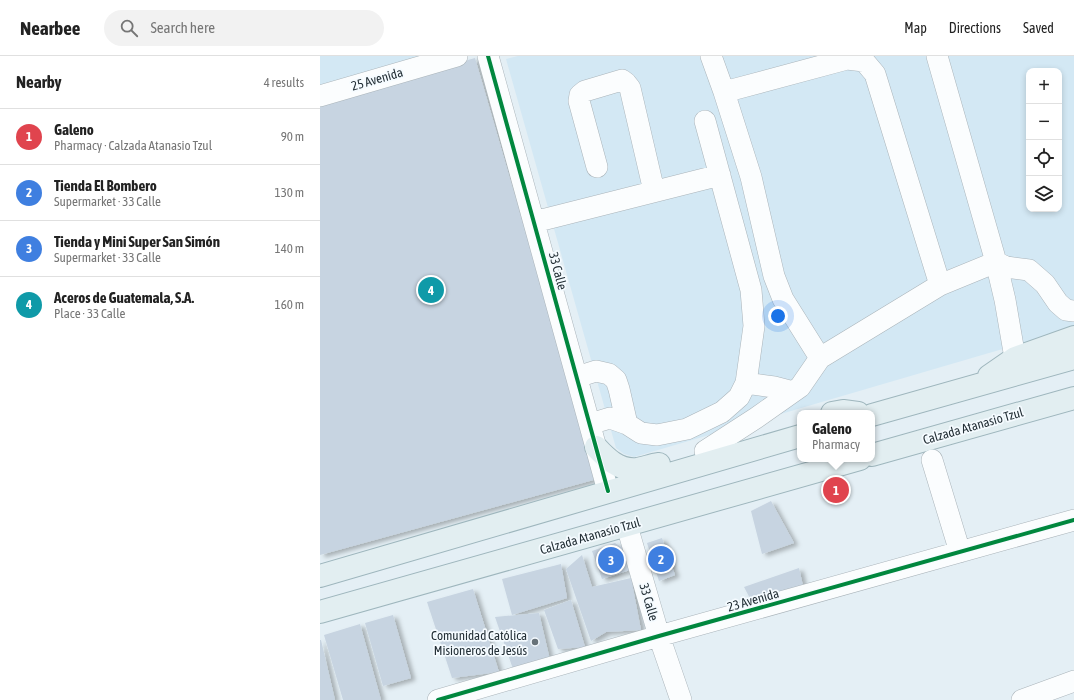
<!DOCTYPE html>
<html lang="en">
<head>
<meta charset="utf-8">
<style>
  body { margin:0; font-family:"Asap Condensed",sans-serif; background:#f2f2f2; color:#222 }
  .controls { position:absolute; right:12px; top:12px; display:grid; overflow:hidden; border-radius:8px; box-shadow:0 2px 6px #0003 }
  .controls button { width:36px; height:36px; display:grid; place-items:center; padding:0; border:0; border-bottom:1px solid #e0e0e0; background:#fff; color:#222; font:20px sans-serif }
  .you { position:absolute; left:458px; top:260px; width:14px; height:14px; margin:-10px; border:3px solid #fff; border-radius:50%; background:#1a73e8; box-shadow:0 0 0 6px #1a73e833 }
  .badge { display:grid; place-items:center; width:26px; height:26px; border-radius:50%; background:#677279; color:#fff; font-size:13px; font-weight:700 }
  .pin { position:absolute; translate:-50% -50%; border:2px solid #fff; box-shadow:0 1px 4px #0006 }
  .popup { position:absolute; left:477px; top:354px; width:78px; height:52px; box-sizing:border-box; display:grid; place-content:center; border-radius:8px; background:#fff; filter:drop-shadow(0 1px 3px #0005); font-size:13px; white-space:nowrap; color:#767676 }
  .popup b { font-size:15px; color:#222 }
  .popup::after { content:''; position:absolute; left:50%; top:100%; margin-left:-8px; border:8px solid transparent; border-top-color:#fff }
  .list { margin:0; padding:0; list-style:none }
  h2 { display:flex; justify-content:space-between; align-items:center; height:52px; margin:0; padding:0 16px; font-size:17px }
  h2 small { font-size:13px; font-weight:400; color:#767676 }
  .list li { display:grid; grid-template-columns:26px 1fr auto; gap:12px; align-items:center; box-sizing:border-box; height:56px; padding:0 16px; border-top:1px solid #e0e0e0 }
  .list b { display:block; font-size:15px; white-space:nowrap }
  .list p { margin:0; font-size:13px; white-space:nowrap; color:#767676 }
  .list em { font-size:13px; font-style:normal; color:#767676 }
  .icon { flex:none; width:22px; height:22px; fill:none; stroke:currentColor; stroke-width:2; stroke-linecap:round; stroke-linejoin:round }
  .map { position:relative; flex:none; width:754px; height:644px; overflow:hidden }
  header { display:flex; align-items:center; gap:24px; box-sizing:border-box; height:56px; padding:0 20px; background:#fff; border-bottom:1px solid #e0e0e0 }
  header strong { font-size:19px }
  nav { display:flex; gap:22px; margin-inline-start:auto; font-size:14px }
  .search { width:280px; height:36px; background:#f2f2f2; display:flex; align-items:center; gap:10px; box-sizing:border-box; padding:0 14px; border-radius:22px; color:#767676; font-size:15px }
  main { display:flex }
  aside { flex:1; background:#fff }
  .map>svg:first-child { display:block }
  .built { fill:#d3e8f4; fill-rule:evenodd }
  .building { fill:#c7d4e1; filter:url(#shadow) }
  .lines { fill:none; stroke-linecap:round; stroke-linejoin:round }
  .minor-casing { stroke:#aab4ba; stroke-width:22 }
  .major-casing { stroke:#9eb6bd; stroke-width:24 }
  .minor { stroke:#fbfdfe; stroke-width:21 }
  .major { stroke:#e2eef1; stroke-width:22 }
  .cycleway-casing { stroke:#f5fbff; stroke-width:6 }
  .cycleway { stroke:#00873e; stroke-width:4 }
  .poi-dot { fill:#677279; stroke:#f5fbff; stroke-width:1.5 }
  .labels { text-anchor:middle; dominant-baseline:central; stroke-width:3.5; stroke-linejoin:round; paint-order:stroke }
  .street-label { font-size:13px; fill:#232f36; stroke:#f5fbff }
  .poi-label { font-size:13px; fill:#232f36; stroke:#f5fbff; text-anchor:end }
</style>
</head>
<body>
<header>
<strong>Nearbee</strong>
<div class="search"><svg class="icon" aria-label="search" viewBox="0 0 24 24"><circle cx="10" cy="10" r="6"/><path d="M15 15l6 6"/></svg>Search here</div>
<nav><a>Map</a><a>Directions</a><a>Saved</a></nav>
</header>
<main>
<aside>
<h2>Nearby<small>4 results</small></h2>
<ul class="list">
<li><span class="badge" style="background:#e0444e">1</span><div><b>Galeno</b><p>Pharmacy · Calzada Atanasio Tzul</p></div><em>90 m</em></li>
<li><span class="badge" style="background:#3f7fe0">2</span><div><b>Tienda El Bombero</b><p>Supermarket · 33 Calle</p></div><em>130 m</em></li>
<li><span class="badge" style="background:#3f7fe0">3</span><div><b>Tienda y Mini Super San Simón</b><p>Supermarket · 33 Calle</p></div><em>140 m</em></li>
<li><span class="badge" style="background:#0f9aa8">4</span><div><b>Aceros de Guatemala, S.A.</b><p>Place · 33 Calle</p></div><em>160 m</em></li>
</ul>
</aside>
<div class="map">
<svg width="754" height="644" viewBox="0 0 754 644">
  <defs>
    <filter id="shadow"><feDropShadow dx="4.5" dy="2.5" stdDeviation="2" flood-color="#0004"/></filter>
  </defs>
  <rect width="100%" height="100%" fill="#e4eff5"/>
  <path class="built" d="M0 0H125L0 37Z
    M198 0H754V272L314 401 304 398 296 392 186 3ZM709 15H739V153H709Z"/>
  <path class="building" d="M155 2 277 423 0 499V46Z
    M451 445 474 487 442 498 431 455Z
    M342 482 355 519 339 525 327 487Z
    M295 487 303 492 310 514 282 523 272 495Z
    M262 499 272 531 311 522 321 574 286 576 271 585 246 513Z
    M241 508 247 542 192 559 182 523Z
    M479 512 483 530 432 546 424 531Z
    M153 533 179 616 132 622 107 546Z
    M251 544 265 591 238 593 224 554Z
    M219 557 230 604 193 613 175 561Z
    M73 559 91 622 63 630 45 567Z
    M40 568 61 644H23L4 579Z
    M0 584H1L15 644H0Z"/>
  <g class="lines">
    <g class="minor-casing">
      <path id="minor" d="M168 0 288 435
        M391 0 404 36
        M617 0 676 206 685 244 695 302
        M0 40 137 0
        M277 111 259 45 260 39 265 35 302 24 306 27 310 32 334 135
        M214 166 400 119
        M500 302 463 243 454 220 431 121 404 36 527 3 544 5 555 18 620 229
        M257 321 276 315 289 318 296 324 299 333 307 368
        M426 327 454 331 473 336
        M270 368 290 362 307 368 321 377 337 379 367 373 402 356 419 341 426 327 434 270 431 234 385 65
        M385 395 436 362 480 331 500 302 620 229 676 206 686 211 709 214 725 228 738 247 746 254 754 255
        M612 404 640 496
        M307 470 339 580 361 644
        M118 644 339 580 754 464
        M702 644 754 625"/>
    </g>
    <g class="major-casing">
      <path id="major" d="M669 320 695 302 754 281
        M512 357 523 355 538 357
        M552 359 754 302
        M276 391C286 402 299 415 317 413 324 412 331 409 339 408
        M552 399 754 342
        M0 520 480 380
        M0 556 540 403"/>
    </g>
    <use href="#minor" class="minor"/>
    <use href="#major" class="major"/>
    <g class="cycleway-casing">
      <path id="cycleway" d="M168 0 288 435
        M118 644 339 580 754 464"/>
    </g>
    <use href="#cycleway" class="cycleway"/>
  </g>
  <circle class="poi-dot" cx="215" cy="586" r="4"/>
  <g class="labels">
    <g class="street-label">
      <text transform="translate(57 23) rotate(-16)">25 Avenida</text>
      <text transform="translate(238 215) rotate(75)">33 Calle</text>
      <text transform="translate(653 370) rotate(-16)">Calzada Atanasio Tzul</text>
      <text transform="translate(270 480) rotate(-16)">Calzada Atanasio Tzul</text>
      <text transform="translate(433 544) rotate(-16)">23 Avenida</text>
      <text transform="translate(329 546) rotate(74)">33 Calle</text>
    </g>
    <g class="poi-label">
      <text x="207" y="579">Comunidad Católica<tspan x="207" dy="15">Misioneros de Jesús</tspan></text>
    </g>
  </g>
</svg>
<div class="controls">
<button>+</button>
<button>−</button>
<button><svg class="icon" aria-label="locate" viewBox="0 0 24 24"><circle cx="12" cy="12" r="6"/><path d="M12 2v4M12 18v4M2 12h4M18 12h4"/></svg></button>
<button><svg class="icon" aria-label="layers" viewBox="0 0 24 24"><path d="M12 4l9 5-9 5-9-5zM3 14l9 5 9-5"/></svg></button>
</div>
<div class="you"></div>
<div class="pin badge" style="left:516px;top:434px;background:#e0444e">1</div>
<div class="popup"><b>Galeno</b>Pharmacy</div>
<div class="pin badge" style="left:341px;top:503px;background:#3f7fe0">2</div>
<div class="pin badge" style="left:291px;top:504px;background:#3f7fe0">3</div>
<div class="pin badge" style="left:111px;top:234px;background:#0f9aa8">4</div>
</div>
</main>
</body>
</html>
